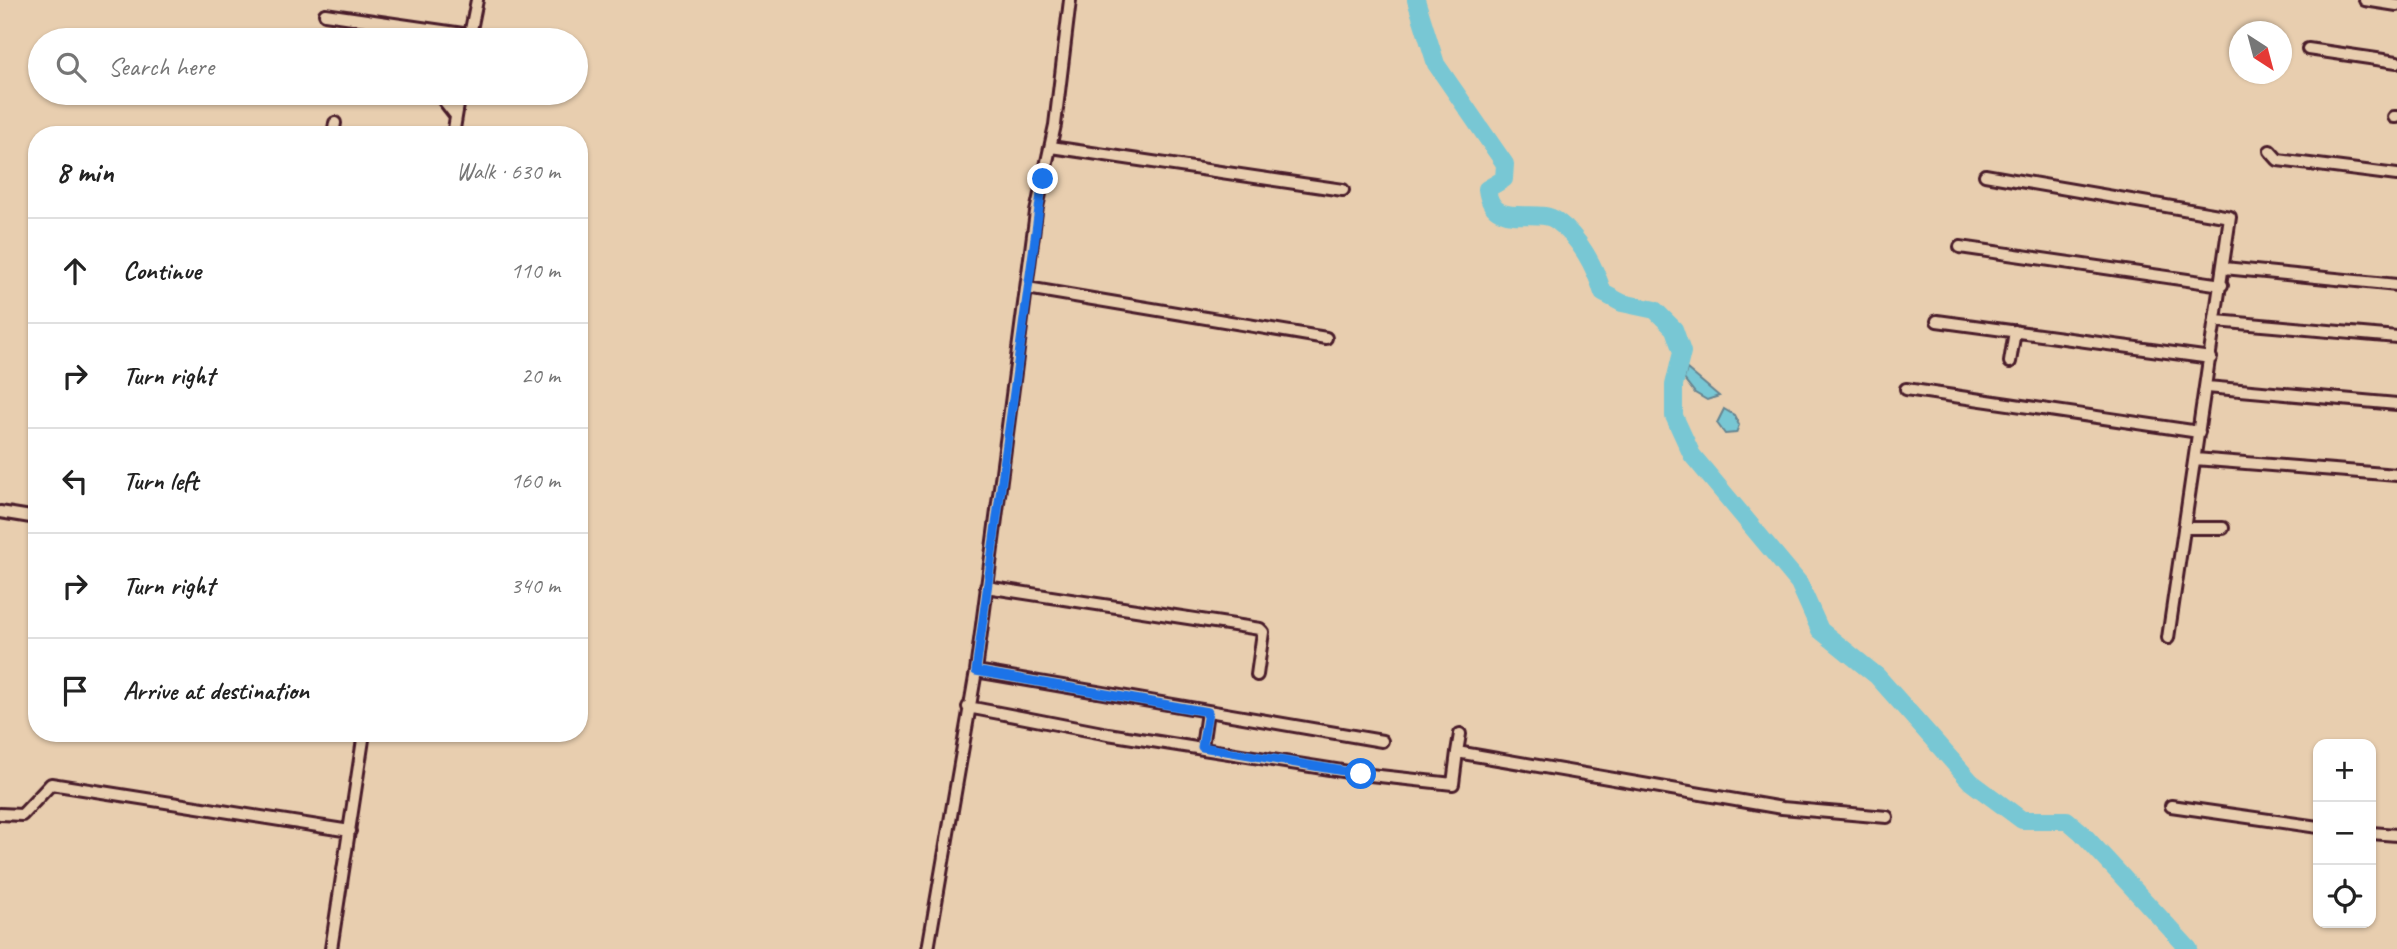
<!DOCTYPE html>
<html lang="en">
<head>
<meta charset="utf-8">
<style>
  body { margin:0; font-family:Caveat,sans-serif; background:#f2f2f2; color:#222 }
  .controls { position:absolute; right:21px; bottom:21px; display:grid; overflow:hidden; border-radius:14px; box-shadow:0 2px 5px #0004 }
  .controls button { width:63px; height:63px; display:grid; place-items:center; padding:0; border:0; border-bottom:2px solid #e0e0e0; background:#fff; color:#222; font:35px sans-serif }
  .compass { position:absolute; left:2229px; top:21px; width:63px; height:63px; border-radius:50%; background:#fff; box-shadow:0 2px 5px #0004; rotate:144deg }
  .stop { position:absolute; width:21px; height:21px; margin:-16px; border:5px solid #1a73e8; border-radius:50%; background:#fff }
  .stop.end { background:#1a73e8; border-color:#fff; box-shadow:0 2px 7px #0008 }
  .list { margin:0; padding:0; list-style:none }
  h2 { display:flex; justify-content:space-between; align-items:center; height:91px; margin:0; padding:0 28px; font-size:30px }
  h2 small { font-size:23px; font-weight:400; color:#767676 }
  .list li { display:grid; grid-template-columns:46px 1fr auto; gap:21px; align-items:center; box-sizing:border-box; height:105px; padding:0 28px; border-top:2px solid #e0e0e0 }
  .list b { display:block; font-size:26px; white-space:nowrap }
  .list em { font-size:23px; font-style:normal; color:#767676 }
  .icon { flex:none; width:38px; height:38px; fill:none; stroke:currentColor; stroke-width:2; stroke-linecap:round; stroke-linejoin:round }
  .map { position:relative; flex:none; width:2397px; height:949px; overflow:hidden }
  .search { position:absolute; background:#fff; box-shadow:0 2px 5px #0004; left:28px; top:28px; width:560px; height:77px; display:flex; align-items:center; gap:18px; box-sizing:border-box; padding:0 24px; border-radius:38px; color:#767676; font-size:26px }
  .panel { position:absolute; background:#fff; box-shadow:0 2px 5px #0004; left:28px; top:126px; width:560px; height:616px; border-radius:28px }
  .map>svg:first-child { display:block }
  .water { fill:#78c7d4; stroke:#668490; stroke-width:2 }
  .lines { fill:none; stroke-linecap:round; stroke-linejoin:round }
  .river { stroke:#78c7d4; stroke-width:18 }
  .minor-casing { stroke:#4a1f2b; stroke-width:16 }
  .minor { stroke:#e8ceaf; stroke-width:10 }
  .route { stroke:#1a73e8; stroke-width:9 }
</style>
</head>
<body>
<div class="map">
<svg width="2397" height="949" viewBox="0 0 2397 949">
  <rect width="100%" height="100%" fill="#e8ceaf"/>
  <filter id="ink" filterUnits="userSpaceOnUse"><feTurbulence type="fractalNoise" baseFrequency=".0143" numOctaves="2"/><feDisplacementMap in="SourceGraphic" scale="14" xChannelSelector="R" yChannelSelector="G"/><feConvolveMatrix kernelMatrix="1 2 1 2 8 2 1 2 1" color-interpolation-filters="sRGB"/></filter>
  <g filter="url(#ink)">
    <path class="water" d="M1687 369 1719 396 1707 400 1695 393 1684 379Z
      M1724 409 1734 415 1739 425 1736 433 1725 434 1717 423Z"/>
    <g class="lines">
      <path class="river" d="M1416 0 1436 64 1505 164 1504 179 1487 189C1492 232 1536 205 1557 221 1580 238 1595 267 1603 293L1622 303 1655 310 1674 329 1682 352 1674 385V416L1692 455 1799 583 1820 630 1877 676 1971 782 2022 820H2067L2081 832 2189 949"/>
      <g class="minor-casing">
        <path id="minor" d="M2365 0 2397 5
          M325 14 470 35
          M469 40 477 0
          M2308 49 2397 62
          M438 93 456 116
          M2394 117H2397
          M333 135 335 123
          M453 135 460 93
          M1051 147 1343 190
          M2270 151 2278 160 2397 175
          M1985 175 2230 217 2168 638
          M1960 247 2222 285
          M2224 268 2397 285
          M1027 288 1326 338
          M1937 321 2211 358
          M2216 321 2397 337
          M2010 362 2015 331
          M2207 387 2397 404
          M1906 389 2199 432
          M2195 459 2397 475
          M0 512 37 518
          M2184 528H2223
          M986 587 1260 629 1263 632 1257 675
          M976 671 1382 741
          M968 707 1108 734 1361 774 1453 784 1457 752 1782 808 1887 817
          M1202 747 1207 712
          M1457 752 1460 734
          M2171 806 2318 827
          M0 814 22 815 51 784 350 831
          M2371 833 2397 835
          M331 949 364 733
          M928 949 976 671 1036 212 1055 125 1070 0"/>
      </g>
      <use href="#minor" class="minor"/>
    </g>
  </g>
  <g class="lines" filter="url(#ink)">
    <path class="route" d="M1043 179 976 671 1208 712 1202 747 1361 774"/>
  </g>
</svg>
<div class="controls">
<button>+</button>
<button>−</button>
<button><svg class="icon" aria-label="locate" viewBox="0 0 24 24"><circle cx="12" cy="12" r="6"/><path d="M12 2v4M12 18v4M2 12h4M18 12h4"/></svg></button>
</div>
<svg class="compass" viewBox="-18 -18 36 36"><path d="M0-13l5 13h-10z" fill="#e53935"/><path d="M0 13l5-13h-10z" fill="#767676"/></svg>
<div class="stop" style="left:1361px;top:774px"></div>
<div class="stop end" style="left:1043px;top:179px"></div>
<div class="search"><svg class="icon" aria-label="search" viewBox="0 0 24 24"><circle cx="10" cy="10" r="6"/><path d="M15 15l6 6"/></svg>Search here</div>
<section class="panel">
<h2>8 min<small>Walk · 630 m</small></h2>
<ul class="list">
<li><svg class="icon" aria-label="ahead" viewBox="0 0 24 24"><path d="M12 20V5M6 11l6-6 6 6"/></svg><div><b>Continue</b></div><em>110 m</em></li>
<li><svg class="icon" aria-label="right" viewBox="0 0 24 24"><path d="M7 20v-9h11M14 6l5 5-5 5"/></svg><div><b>Turn right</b></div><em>20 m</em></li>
<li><svg class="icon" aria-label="left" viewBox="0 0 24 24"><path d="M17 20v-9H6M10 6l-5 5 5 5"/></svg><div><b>Turn left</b></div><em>160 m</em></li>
<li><svg class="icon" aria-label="right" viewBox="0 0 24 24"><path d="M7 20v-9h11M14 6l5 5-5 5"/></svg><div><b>Turn right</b></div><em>340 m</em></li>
<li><svg class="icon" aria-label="arrive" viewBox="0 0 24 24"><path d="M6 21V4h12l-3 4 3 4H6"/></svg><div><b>Arrive at destination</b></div></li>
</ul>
</section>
</div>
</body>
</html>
